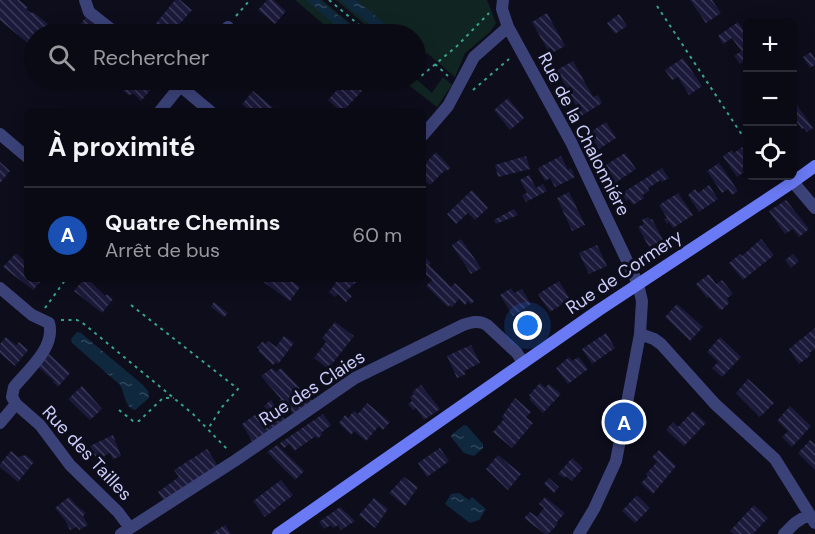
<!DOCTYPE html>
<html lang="fr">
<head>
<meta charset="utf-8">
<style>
  body { margin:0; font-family:"DM Sans",sans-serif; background:#13131e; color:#f1f3f6 }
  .controls { position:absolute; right:18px; top:18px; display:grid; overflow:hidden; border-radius:9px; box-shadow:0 3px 15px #0003 }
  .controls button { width:54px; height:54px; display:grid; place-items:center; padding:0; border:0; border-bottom:2px solid #2a2b34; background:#0a0a15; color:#f1f3f6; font:30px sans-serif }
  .you { position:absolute; left:528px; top:326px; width:21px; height:21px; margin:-15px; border:4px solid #fff; border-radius:50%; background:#1a73e8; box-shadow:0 0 0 9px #1a73e833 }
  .badge { display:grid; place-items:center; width:39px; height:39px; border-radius:50%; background:#11e2d8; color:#fff; font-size:20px; font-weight:700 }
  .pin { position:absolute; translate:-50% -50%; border:3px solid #fff; box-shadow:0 2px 6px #0006 }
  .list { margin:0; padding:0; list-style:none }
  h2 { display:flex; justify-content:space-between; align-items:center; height:78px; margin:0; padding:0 24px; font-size:26px }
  h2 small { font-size:20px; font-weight:400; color:#999aa0 }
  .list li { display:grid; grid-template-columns:39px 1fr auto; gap:18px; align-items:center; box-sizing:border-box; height:96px; padding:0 24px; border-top:2px solid #2a2b34 }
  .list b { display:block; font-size:22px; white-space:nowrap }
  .list p { margin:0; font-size:20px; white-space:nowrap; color:#999aa0 }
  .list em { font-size:20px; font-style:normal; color:#999aa0 }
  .icon { flex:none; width:33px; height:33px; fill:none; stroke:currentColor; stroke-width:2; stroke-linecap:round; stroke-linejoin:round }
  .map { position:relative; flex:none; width:815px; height:534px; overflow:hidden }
  .search { position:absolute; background:#0a0a15; box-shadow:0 3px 15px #0003; left:24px; top:24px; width:402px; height:66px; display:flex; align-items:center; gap:15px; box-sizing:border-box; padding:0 21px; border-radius:33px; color:#999aa0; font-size:22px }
  .panel { position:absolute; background:#0a0a15; box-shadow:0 3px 15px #0003; left:24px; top:108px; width:402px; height:174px; border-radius:9px }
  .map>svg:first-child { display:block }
  .grass { fill:#102522 }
  .water { fill:url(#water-ripples) }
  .building { fill:url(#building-back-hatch) }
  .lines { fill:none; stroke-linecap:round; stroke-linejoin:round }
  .path { stroke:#36a58e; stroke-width:2; stroke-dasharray:3 4.5; stroke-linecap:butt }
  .street { stroke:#3b4278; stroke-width:12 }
  .secondary { stroke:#6a7af4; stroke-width:12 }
  .labels { text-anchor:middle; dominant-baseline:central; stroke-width:6; stroke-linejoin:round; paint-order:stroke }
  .street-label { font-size:18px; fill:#cccdfb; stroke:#0d0d1c }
</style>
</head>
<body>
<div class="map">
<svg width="815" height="534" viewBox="0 0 815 534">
  <defs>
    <pattern id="water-ripples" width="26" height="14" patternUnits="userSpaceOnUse" patternTransform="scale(1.5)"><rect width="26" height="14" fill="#0f283e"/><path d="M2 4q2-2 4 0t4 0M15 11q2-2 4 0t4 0" fill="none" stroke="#31465b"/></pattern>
    <pattern id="building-back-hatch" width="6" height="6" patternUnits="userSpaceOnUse" patternTransform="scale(1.5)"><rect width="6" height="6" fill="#1c1a3b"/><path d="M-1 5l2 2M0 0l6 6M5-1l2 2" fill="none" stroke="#3c3a58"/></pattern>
  </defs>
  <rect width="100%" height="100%" fill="#0d0d1c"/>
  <path class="grass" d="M295 0H322L363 34H335Z
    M336 0H487L496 23 490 32 465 53 455 77 427 53 416 65V34H376Z
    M443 77 452 85 437 107 402 80 416 79 432 93Z"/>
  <path class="water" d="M306 0H320L360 34H346Z
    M340 0H356L398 34H381Z
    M77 332 81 333 143 385 148 391 149 398 135 410C123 407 126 391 118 383L72 343 71 339Z
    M464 425 467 426 483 444V448L474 456 464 453 451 437 452 434Z
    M459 493 469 500 472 497 486 509 479 520 470 523 445 504 451 494Z"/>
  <path class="building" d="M0 0H19L28 7 26 9 31 13 33 12 48 24 39 34H34V40L30 45 0 20Z
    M175 0H180L192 10 171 34H162L153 27Z
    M267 0H273L286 11 275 24 258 10Z
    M690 0H712L721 13 706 23Z
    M547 13 565 46 550 54 532 22Z
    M619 14 627 26 615 34 607 23Z
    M86 17 95 25 87 34H73Z
    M738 22 747 35V59L740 64 734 56 741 51 732 38 723 44 718 36Z
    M811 52 815 59V65L810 68 803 57Z
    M683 58 702 86 689 95 678 77 672 80 665 70Z
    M573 61 593 97 598 95 602 103 581 116 557 70Z
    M120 80H141L152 88 141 101 134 94 128 95 116 84Z
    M346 80H360L363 83 358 88 362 91 343 111H340L328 100Z
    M253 91 277 111H250L242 104Z
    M508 98 524 118 510 130 494 110Z
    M792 98 813 128 807 132 804 128 802 129 792 116Z
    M606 122 616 138 599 149 589 133Z
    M742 147 747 156V170L737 177 723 156 732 150 734 153Z
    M436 152 451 168 446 171 445 170 430 185 423 179V166Z
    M625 153 636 169 615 183 604 166Z
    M526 156 530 169 498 177 495 165Z
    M561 156 568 170 571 168 575 177 555 187 550 178 545 181 538 168Z
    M0 162 10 171 0 183Z
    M719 163 738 191 732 195 728 189 722 193 707 171Z
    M662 168 669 178 662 182 661 180 648 188 649 191 642 195 644 198 633 205 629 199 626 201 622 193Z
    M529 175 536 188 543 184 547 191 526 202 522 195 527 193 520 180Z
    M709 185 718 199 699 212 688 195 695 189 698 193Z
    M472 190 488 208 475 220 468 213 456 224 447 214Z
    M569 192 585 225 572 231 557 198Z
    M678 193 693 215 673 228 669 222 667 224 664 219 667 218 659 205Z
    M786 200 809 229 799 237 793 229 785 234 769 211Z
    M514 209 518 215 496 224 494 220Z
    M648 217 650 220 652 219 663 240 649 247 638 227 644 224 642 220Z
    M461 239 481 268 471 274 452 245Z
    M761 239 774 255 743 280 729 263 740 254 742 256Z
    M597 245 607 266 589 274 579 253Z
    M16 253 27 263V279H43L33 290 3 267Z
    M793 254 799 261 791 268 785 260Z
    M424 256 431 263 429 265 451 287 455 283 474 301 471 304 468 301 465 305 459 299 452 307 450 305 448 307 426 286 432 280 423 272 426 268 423 265Z
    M709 274 716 284 722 280 733 294 727 298 729 303 722 310 719 309 709 297 707 298 696 284Z
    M84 279H88L105 296 107 294 113 299 102 313 74 291Z
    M264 279H289L300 287 290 301 262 281Z
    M334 279H360L346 291 352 296 346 302 338 294 335 297 329 292 336 283 333 281Z
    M559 281 570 299 550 312 538 294Z
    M511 288 514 293 522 289 531 304 513 316 500 295Z
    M214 302 228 313 224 317 211 307Z
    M677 304 703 327 690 341 665 317Z
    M335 322 354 336 328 369 314 358 326 342 322 338Z
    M815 328V349L809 353 811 355 799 364 789 349Z
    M606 333 615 348 592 364 582 349Z
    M284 336 294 343 278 364 276 362 273 365 258 351 260 350 257 347 263 341 265 344 268 341 276 347Z
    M6 337 16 345 19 342 28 350 15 366 0 353V344Z
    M720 337 741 357 722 377 712 368 718 362 707 352Z
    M471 345 480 363 464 371 466 374 457 378 447 356Z
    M49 354 70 373 58 387 53 382 54 381 38 367Z
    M569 357 572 361 579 357 588 369 568 384 556 368Z
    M272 368 276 372 281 368 300 388 292 394 300 404 309 396 313 401 294 415 283 401 281 403 279 401 281 399 261 376Z
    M748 379 774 403 760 417 736 393Z
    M540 383 545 388 549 384 561 394 543 413 529 399 531 397 529 395Z
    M421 385 440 409 424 420 416 408 413 410 408 404 412 401 410 397 414 394 412 392Z
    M82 386 102 409 90 420 68 399Z
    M515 398 531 412 526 417 533 423 512 448 493 432 504 419 502 417Z
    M271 400 285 420 253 443 242 424 259 412 264 417 267 414 270 418 272 416 264 406Z
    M367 403 390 422 383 430 379 426 366 441 354 431 351 435 339 423 345 415 348 418 354 411 358 414Z
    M790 406 811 426 792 447 782 437 788 431 777 421Z
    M693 411 706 423 684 446 666 430 673 422 678 427Z
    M323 414 331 425 321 433 322 435 317 439 316 436 294 451 290 444 284 448 280 443Z
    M113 435 121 456 113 459 110 453 104 456 107 463 100 466 90 446Z
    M810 440 815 444V470L798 453Z
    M277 445 304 471 295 480 267 452Z
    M440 448 449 461 427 477 418 463Z
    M207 449 218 466 163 500 158 492 179 477 174 470Z
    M659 450 676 466 653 494 641 483 648 476 646 474 657 462 652 457Z
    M11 451 18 457 26 455 34 462 18 482 0 467V464Z
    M498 455 521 474 508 490 486 469Z
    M572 458 583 468 572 481 566 476 565 478 558 474Z
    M404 477 418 487 405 506 389 493Z
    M549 478 559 487 554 493 544 484Z
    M281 480 293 495 265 517 253 501Z
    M637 495 650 508 635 523 622 511Z
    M69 497 76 505 86 513 83 516 88 525 79 530 77 527 70 530 65 520 55 508Z
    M545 497 565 513 556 523 558 524 548 534H545L524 518 530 512 537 517 544 508 539 504Z
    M374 498 388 509 375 528 359 515Z
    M754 505 768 518 753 534H734L730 531Z
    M340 507 355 521 341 530 338 525 333 528 331 525 324 529 319 522Z
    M225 525 231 534H211Z"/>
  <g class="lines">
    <path class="path" d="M329 0 370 34
      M657 6 748 144
      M236 16 250 0
      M435 64 448 76
      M416 73 420 77 457 46 489 13
      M473 90 509 59
      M131 305 238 389 222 407 208 429
      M45 308 66 279
      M61 320H77L84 324 193 414 228 450
      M119 410 133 421H139L163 398H174"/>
    <path class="street" d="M85 0 89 12 117 34
      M503 0 502 9 508 27 571 142 638 284 642 301 640 334 616 461 594 509 579 534
      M222 34 228 27
      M173 80 210 111
      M160 111 185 80
      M0 134 27 157
      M423 135 448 106 474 57 508 27
      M793 182 815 208
      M0 288 32 315 49 323C56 347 28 370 14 387L12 397 16 404 40 425 70 465 118 512 130 528
      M640 334 654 339 661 344 715 404 775 459 815 523
      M0 423 16 404
      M121 534 236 460 355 378 463 325C472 322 479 320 487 325L517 353 523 363
      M784 534 795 523 809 514"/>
    <path class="secondary" d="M278 534 599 310 793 182 815 166"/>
  </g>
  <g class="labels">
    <g class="street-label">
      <text transform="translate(584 134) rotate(63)">Rue de la Chalonniére</text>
      <text transform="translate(624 272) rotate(-34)">Rue de Cormery</text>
      <text transform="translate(312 388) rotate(-33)">Rue des Claies</text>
      <text transform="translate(87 453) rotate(47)">Rue des Tailles</text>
    </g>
  </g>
</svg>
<div class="controls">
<button>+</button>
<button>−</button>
<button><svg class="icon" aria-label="locate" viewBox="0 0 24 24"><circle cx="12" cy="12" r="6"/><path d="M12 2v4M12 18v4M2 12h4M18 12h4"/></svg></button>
</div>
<div class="you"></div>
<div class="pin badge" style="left:624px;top:422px;background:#1a4fb4">A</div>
<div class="search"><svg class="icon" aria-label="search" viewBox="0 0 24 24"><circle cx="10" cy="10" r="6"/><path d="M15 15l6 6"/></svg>Rechercher</div>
<section class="panel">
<h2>À proximité<small></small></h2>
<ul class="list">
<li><span class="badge" style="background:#1a4fb4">A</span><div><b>Quatre Chemins</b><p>Arrêt de bus</p></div><em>60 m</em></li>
</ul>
</section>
</div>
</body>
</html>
